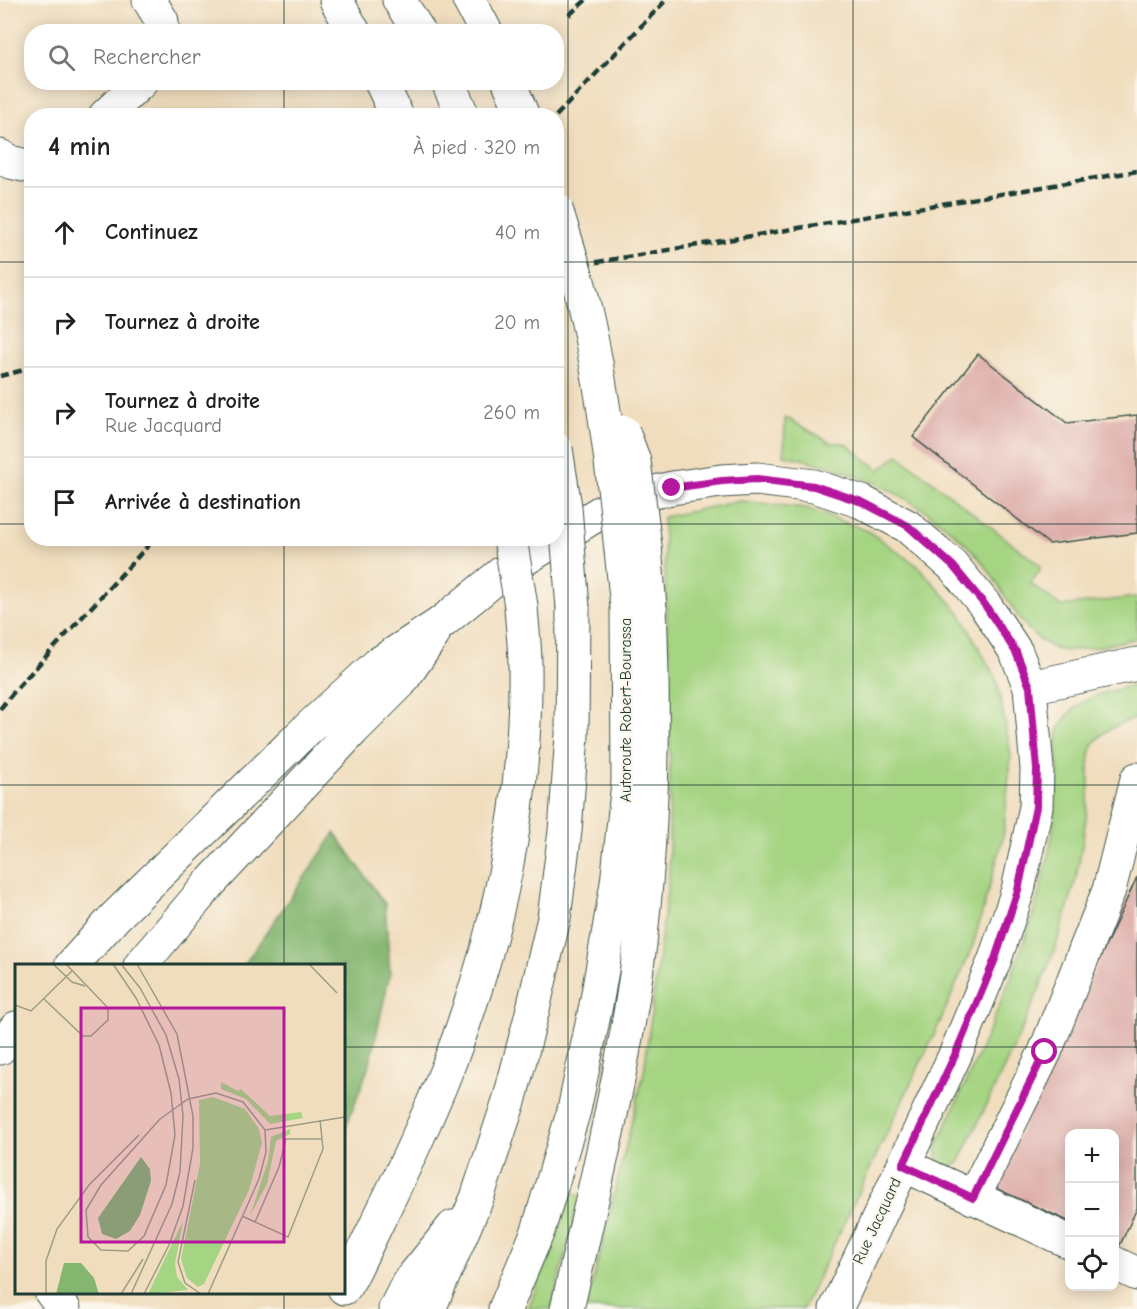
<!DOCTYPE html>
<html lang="fr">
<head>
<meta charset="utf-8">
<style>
  body { margin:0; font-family:"Comic Neue",sans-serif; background:#f2f2f2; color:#202124 }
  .controls { position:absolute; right:18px; bottom:18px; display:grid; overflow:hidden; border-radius:12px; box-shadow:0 3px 15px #0003 }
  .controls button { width:54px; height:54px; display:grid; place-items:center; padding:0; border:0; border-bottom:2px solid #e0e0e0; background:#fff; color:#202124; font:30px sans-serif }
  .stop { position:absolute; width:18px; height:18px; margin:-14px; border:4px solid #b5179e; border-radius:50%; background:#fff }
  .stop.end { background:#b5179e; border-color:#fff; box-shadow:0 2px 6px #0008 }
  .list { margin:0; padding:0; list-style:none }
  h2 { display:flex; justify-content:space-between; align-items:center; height:78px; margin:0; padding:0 24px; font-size:26px }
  h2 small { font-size:20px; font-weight:400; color:#757577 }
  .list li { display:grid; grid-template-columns:39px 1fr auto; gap:18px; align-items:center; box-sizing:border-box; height:90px; padding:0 24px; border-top:2px solid #e0e0e0 }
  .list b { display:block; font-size:22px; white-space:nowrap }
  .list p { margin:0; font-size:20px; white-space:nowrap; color:#757577 }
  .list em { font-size:20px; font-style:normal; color:#757577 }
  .icon { flex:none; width:33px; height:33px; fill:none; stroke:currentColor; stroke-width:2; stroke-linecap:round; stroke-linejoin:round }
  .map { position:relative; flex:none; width:1137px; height:1309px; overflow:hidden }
  .search { position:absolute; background:#fff; box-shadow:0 3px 15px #0003; left:24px; top:24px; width:540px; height:66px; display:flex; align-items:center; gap:15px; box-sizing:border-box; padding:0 21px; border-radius:24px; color:#757577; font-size:22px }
  .panel { position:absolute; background:#fff; box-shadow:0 3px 15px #0003; left:24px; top:108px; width:540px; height:438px; border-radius:24px }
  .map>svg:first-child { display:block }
  .green { fill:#a5d482; stroke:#62885b; stroke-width:1.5 }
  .forest { fill:#84b670; stroke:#527a52; stroke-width:1.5 }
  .building { fill:#dba8a5 }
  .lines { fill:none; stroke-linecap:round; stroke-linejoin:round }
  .minor-casing { stroke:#3e5549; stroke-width:35 }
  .major-casing { stroke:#3e5549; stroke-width:35 }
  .highway-casing { stroke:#3e5549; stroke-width:35 }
  .minor { stroke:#fff; stroke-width:33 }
  .major { stroke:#fff; stroke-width:33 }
  .highway { stroke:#fff; stroke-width:33 }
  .rail { stroke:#1f3d34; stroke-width:4.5; stroke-dasharray:9 4.5; stroke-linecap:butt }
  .highway-bridge-casing { stroke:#3e5549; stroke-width:35; stroke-linecap:butt }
  .highway-bridge { stroke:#fff; stroke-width:33 }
  .route { stroke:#b5179e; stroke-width:8 }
  .grid { fill:none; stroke:#1f3d34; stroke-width:1.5; stroke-opacity:0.55 }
  .labels { text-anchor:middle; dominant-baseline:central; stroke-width:4.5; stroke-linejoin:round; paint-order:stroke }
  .street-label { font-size:16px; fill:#1f3d34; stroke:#fbf7ec }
  .inset-road { fill:none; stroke:#9c9d86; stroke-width:1.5 }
  .view { fill:#b5179e; fill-opacity:0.15; stroke:#b5179e; stroke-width:3 }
  .inset-edge { fill:none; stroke:#1f3d34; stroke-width:3 }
</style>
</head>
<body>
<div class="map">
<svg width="1137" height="1309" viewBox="0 0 1137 1309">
  <rect width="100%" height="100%" fill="#fbf7ec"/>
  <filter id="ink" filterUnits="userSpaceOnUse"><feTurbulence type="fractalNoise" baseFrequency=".0167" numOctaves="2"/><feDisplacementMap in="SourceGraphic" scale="12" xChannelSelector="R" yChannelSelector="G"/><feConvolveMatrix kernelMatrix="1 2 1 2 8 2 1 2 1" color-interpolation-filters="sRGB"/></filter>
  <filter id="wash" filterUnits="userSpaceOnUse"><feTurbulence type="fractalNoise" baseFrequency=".008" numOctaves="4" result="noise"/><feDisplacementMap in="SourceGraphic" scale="24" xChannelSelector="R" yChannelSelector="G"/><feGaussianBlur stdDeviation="1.35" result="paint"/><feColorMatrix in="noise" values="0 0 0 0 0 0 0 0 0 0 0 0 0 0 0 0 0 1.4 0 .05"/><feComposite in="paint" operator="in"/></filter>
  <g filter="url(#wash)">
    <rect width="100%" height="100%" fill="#f0ddbd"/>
    <path class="green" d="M785 417 831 443H845L879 470 898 455 1040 565V571L1030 583 1061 606 1137 597V638C1120 642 1071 655 1056 649 1019 635 1004 586 978 557 925 498 859 471 784 455Z
      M740 501 806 508 868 531 918 566 960 613 997 681 1011 755 1003 838 973 945 940 1022 803 1309H586L644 1072 669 876 670 702 663 517Z
      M1137 685V718C1118 724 1093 733 1090 755 1088 770 1090 785 1088 801 1085 828 1081 855 1075 882 1051 979 1002 1070 960 1161L956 1165 946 1166 938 1161 936 1148C981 1047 1033 946 1052 836 1055 814 1057 793 1058 772 1059 756 1053 737 1062 723 1080 695 1107 691 1137 685Z
      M572 1193 581 1196 551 1309H528Z"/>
    <path class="forest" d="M335 833 385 904 390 973 370 1063 344 1132V966L244 965Z"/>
    <g id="blocks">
      <path class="building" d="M978 354 1067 423 1137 415V533L1049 544 913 437Z
        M1137 877V1208L1120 1245 1114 1242V1134H1070V1222L995 1188Z"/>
    </g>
  </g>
  <g filter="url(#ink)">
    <use href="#blocks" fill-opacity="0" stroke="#3e5549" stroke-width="1.5"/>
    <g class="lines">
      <g class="minor-casing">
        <path id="minor" d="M149 0 162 21V32
          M105 116 141 82
          M0 156 10 162 32 167
          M1030 687 1137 664
          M904 1165 1070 1242
          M973 1198 1045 1052 1109 890 1137 779
          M1114 1263 1137 1274"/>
      </g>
      <g class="major-casing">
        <path id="major" d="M441 623 502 573 601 512 646 494 672 488 721 481 757 479 814 486 862 502 907 526 953 566 985 605 1016 652 1030 687 1037 769 1036 807 1018 890 995 959 956 1053 836 1309"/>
      </g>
      <g class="highway-casing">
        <path id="highway" d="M336 0 354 32
          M399 0 419 32
          M469 0 486 32
          M381 82 397 116
          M448 82 463 116
          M509 82 523 116
          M71 966 115 917 301 735 378 664 441 623
          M140 966 210 883 353 730 400 683 433 635
          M0 1048 16 1028
          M344 1288 352 1275C385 1206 421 1136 449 1064 498 938 527 801 525 665 525 645 522 625 521 606
          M51 1292 64 1309
          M395 1309 408 1283 453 1227
          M429 1309 477 1198 510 1098 533 1009 554 918 565 831 572 735 573 608
          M505 1309 538 1231 574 1110 596 1005 617 883 628 783 627 607
          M567 1309C592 1198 620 1088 636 975 653 853 655 730 650 608"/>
      </g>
      <use href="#minor" class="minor"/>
      <use href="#major" class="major"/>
      <use href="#highway" class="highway"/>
      <path class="rail" d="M569 15 586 0
        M556 116 666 0
        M556 269 1137 171
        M0 376 32 368
        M0 709 17 688 155 538"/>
      <g class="highway-bridge-casing">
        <path id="highway-bridge" d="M556 209C565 239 576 270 583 301 607 401 616 504 627 607
          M623 432 634 461 645 546 650 608
          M556 449 565 507 573 608
          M510 538 521 606"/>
      </g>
      <use href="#highway-bridge" class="highway-bridge"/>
    </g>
  </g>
  <g class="lines" filter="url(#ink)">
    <path class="route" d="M672 488 722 481 757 479 814 486 862 502 908 526 953 566 985 605 1016 652 1030 687 1037 769 1036 807 1018 890 995 959 956 1053 903 1165 973 1198 1045 1052"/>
  </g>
  <path class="grid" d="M284 0V32M568 0V1309M853 0V1309M284 82V116M0 262H32M556 262H1137M0 524H32M556 524H1137M284 538V966M0 785H1137M0 1047H16M344 1047H1137M284 1292V1309"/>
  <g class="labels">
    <g class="street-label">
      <text transform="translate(626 710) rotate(-90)">Autoroute Robert-Bourassa</text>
      <text transform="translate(877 1221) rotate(-65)">Rue Jacquard</text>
    </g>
  </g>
  <g transform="translate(15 964)">
    <rect width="330" height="330" fill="#f0ddbd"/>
    <path d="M206 118 223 127 226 125 255 152 286 148 288 154 255 160 231 135 206 125ZM198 133 230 145 244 165 247 179 234 226 189 320 183 323 172 314 166 295 185 200 184 136ZM275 165V170L261 177 252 220 235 252 253 197 256 173ZM168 257 160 300 162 313 173 326 133 330Z" fill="#a5d482"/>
    <path d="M126 193 135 205 136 217 125 251 115 267 101 275 87 270 83 254ZM49 299H66L79 314 84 330H41Z" fill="#84b670"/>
    <path class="inset-road" d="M38 0 57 18 70 22M98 0 121 34 144 81 156 129 160 171 151 221 129 272 113 287 86 286 73 273 71 246 86 221 145 155M106 0 125 24 151 71 164 115 168 152 165 208 157 240 116 330M122 0 162 70 178 152V184L168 242 154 281 129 330M294 0 322 29M29 35 68 72H76L93 56V44L51 0M0 41 16 47 57 7M145 155 173 135 201 129 228 138 250 166 251 188 244 215 193 330M250 166 330 153M180 216 163 298 170 319 186 330M227 252 273 273 308 185 305 156M240 258 264 203 271 175H307M31 330V297L42 265 74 221 124 171M106 330 128 295M151 330H170"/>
    <path class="view" d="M66 44H269V278H66Z"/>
    <rect width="330" height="330" class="inset-edge"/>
  </g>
</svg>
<div class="controls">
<button>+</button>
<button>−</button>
<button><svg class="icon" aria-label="locate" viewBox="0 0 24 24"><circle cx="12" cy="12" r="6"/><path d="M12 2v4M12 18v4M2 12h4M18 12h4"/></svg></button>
</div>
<div class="stop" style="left:1045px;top:1052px"></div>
<div class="stop end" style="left:672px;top:488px"></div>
<div class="search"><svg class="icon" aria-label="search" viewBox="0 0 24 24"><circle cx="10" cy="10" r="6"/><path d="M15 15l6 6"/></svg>Rechercher</div>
<section class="panel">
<h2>4 min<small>À pied · 320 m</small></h2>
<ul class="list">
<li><svg class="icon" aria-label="ahead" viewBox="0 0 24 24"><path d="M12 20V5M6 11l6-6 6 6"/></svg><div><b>Continuez</b></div><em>40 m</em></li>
<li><svg class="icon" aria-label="right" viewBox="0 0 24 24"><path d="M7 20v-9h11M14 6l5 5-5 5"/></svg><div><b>Tournez à droite</b></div><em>20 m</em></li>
<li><svg class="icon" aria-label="right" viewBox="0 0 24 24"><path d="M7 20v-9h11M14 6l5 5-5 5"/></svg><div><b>Tournez à droite</b><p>Rue Jacquard</p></div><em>260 m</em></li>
<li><svg class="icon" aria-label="arrive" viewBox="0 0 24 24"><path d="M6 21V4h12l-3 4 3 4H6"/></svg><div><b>Arrivée à destination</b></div></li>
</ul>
</section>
</div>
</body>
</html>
